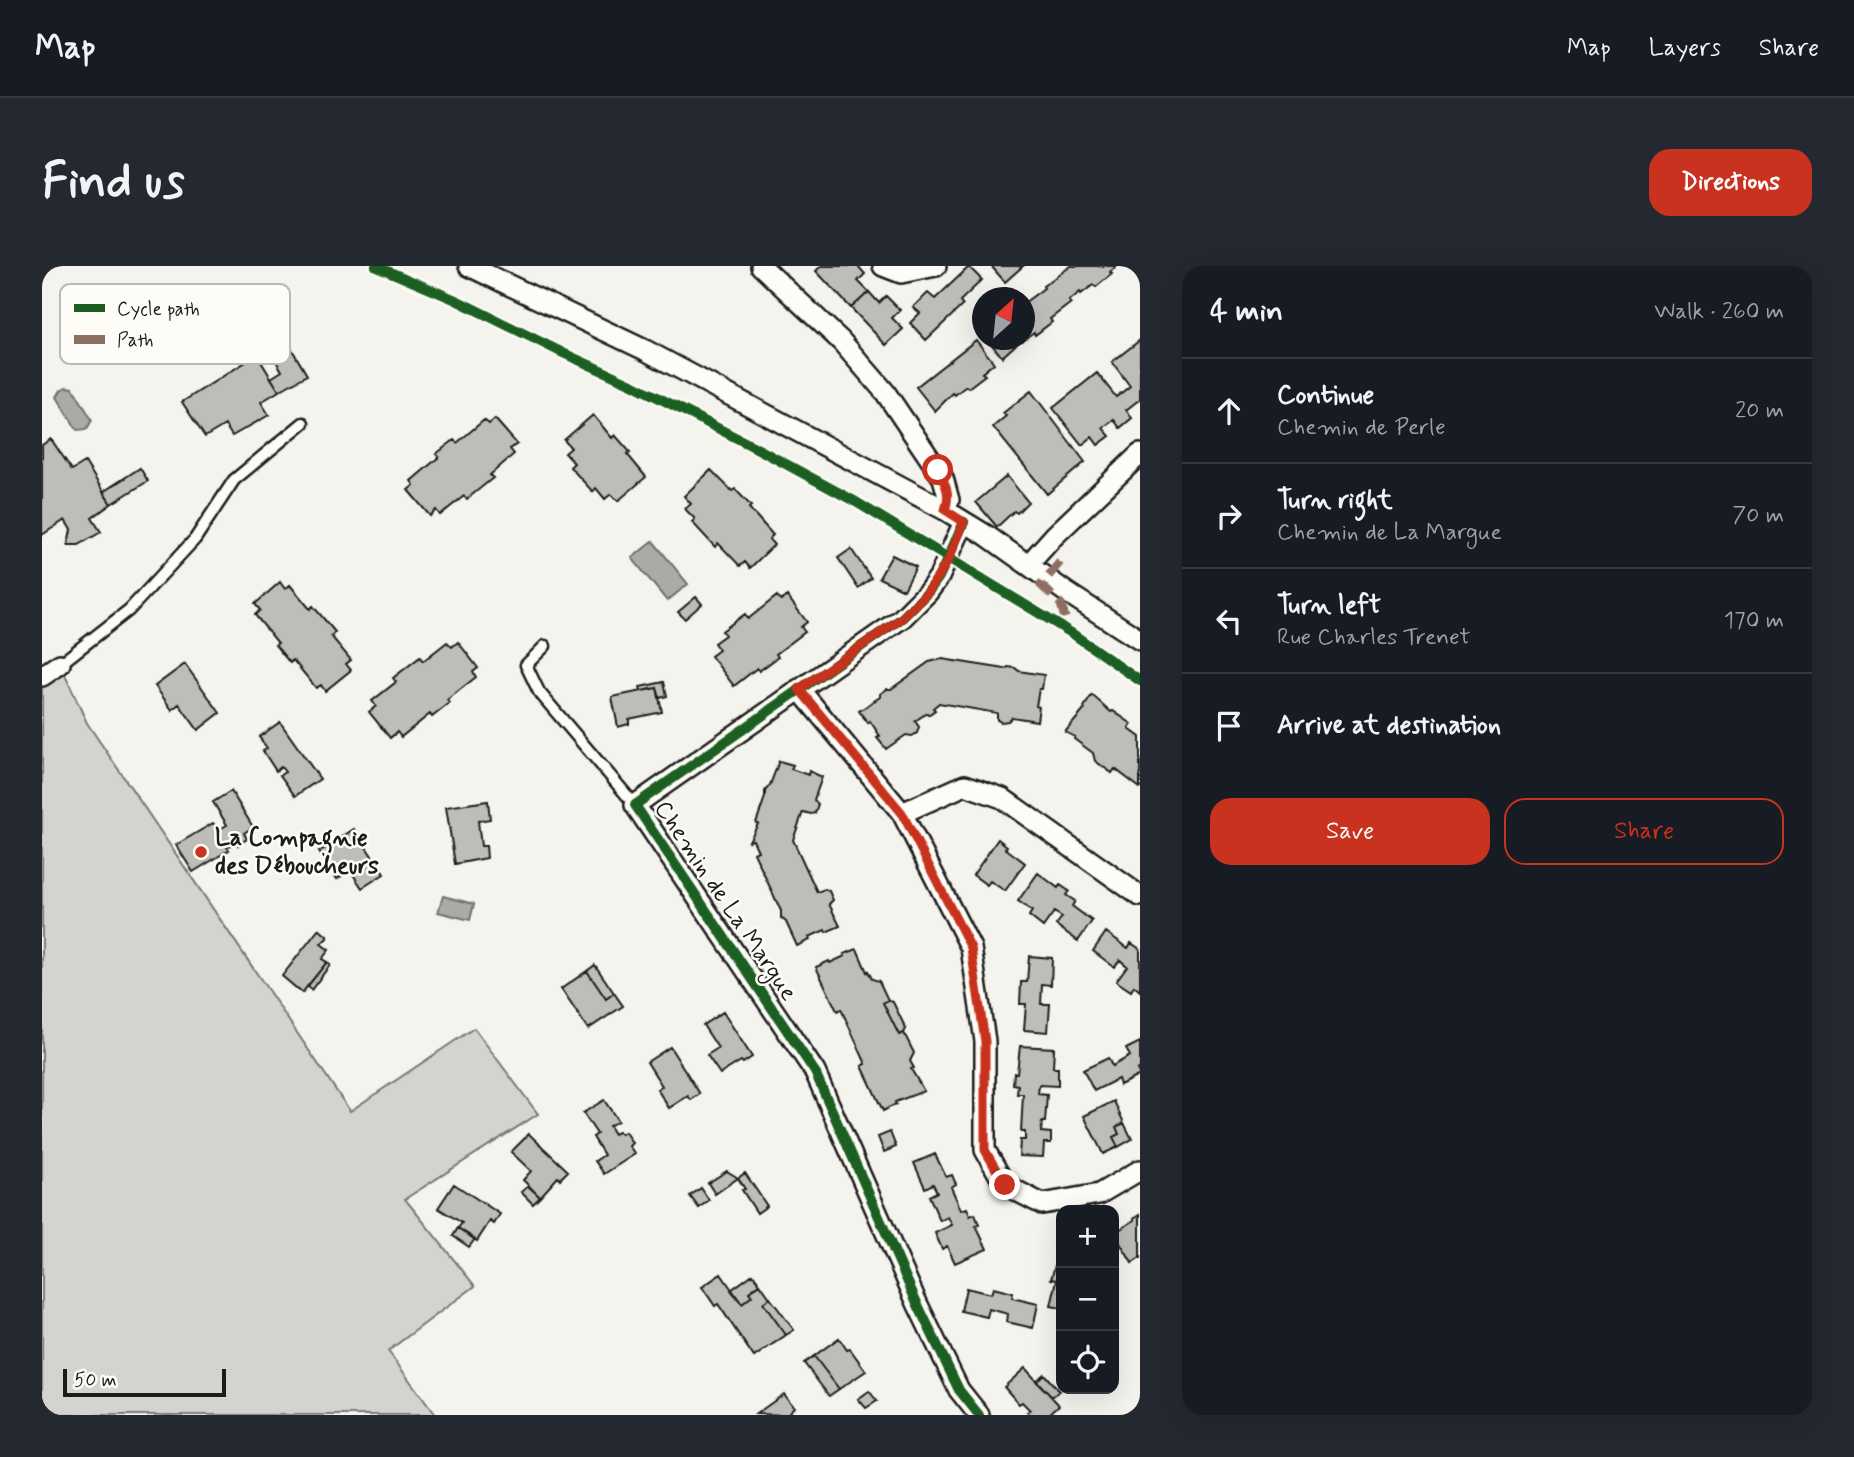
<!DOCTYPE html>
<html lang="en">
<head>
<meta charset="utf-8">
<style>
  body { margin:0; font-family:Mynerve,sans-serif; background:#242831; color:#f1f3f6 }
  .controls { position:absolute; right:21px; bottom:21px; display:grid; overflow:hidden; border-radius:14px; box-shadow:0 7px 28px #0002 }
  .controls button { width:63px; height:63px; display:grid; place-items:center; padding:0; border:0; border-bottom:2px solid #363941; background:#171b24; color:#f1f3f6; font:35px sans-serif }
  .compass { position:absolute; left:930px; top:21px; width:63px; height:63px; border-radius:50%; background:#171b24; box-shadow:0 7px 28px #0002; rotate:27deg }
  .scale { position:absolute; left:21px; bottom:18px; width:163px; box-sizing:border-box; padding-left:7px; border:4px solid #1c1c1c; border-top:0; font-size:19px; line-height:24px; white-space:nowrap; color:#1c1c1c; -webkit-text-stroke:5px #fdfcf7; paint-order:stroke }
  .stop { position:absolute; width:21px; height:21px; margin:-16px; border:5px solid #c8321e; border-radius:50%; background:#fff }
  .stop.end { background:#c8321e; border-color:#fff; box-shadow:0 2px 7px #0008 }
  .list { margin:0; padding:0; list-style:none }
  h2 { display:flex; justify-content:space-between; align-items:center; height:91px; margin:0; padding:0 28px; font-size:30px }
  h2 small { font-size:23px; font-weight:400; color:#9ea1a6 }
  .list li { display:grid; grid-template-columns:46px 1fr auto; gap:21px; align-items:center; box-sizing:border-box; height:105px; padding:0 28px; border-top:2px solid #363941 }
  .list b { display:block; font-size:26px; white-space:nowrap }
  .list p { margin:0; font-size:23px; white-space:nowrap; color:#9ea1a6 }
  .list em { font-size:23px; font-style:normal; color:#9ea1a6 }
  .actions { display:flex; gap:14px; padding:21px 28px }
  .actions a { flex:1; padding:16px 0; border:2px solid #c8321e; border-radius:21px; text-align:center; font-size:24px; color:#c8321e }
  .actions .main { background:#c8321e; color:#fff }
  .icon { flex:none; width:38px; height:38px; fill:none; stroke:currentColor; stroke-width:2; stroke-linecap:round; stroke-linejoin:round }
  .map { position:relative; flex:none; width:1098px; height:1149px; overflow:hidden; border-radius:21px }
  header { display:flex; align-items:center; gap:42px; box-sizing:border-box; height:98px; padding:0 35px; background:#171b24; border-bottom:2px solid #363941 }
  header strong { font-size:33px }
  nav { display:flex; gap:38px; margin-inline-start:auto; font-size:24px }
  .intro { display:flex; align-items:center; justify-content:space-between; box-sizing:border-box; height:168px; padding:0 42px }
  h1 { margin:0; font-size:49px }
  .button { padding:18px 32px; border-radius:21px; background:#c8321e; color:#fff; font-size:24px; font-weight:700 }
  main { display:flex; gap:42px; padding:0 42px }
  aside { flex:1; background:#171b24; border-radius:21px; box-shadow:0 7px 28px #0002 }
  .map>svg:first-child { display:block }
  .green { fill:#d4d3cf; stroke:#787876; stroke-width:2 }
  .water { fill:#abaaa6; stroke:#72716f; stroke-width:2 }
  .building { fill:#bebdba; stroke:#1c1c1c; stroke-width:2 }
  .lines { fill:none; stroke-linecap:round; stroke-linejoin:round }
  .service-casing { stroke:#1c1c1c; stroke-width:15 }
  .minor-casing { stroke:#1c1c1c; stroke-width:24 }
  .service { stroke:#fdfcf7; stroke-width:10 }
  .minor { stroke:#fdfcf7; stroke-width:19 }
  .quiet { stroke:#8d6e63; stroke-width:9; stroke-dasharray:18 9; stroke-linecap:butt }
  .cycleway-casing { stroke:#fdfcf7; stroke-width:15 }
  .cycleway { stroke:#1b5e20; stroke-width:10 }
  .route { stroke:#c8321e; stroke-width:9 }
  .poi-dot { fill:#c8321e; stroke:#fdfcf7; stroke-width:2.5 }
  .labels { text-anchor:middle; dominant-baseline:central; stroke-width:5; stroke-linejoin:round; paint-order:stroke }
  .poi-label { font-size:24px; font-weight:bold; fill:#1c1c1c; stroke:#fdfcf7; text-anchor:start }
  .street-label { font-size:24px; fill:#1c1c1c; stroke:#fdfcf7 }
  .key { fill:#fdfcf7; stroke:#bab9b5; stroke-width:2 }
  .key-label { font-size:19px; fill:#1c1c1c }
</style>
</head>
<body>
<header>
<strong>Map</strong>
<nav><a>Map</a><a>Layers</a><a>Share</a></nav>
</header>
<div class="intro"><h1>Find us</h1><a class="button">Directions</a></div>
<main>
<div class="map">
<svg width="1098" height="1149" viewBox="0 0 1098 1149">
  <rect width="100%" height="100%" fill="#f4f3ee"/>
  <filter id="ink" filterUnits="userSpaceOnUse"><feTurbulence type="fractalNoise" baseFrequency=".0143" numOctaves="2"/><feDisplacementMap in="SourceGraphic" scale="14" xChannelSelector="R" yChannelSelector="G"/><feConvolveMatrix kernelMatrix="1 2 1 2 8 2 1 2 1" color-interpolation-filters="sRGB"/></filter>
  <g filter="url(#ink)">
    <path class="green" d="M18 398 45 457 308 845 432 762 496 848 363 933 433 1020 346 1085 393 1149H0V410Z"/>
    <path class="water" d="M24 121 31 122 50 154 45 163 35 164 15 131 19 124Z
      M611 275 646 318 625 335 590 292Z
      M401 630 432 638 428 654 396 646Z"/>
    <path class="building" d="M779 0H816L823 8 816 15 827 26 809 42 774 5Z
      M949 0H981L963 16Z
      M1029 0H1075L1068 6 1070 8 1054 21 1051 19 1039 28 1038 26 1027 35 1029 37 1008 53 1010 56 993 69 992 66 982 73V37L1002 22 1001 20Z
      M927 1 940 14 918 35 921 39 884 74 868 57 878 47 871 41 886 27 893 33Z
      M827 26 837 37 844 30 858 44 850 52 861 63 844 79 809 42Z
      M934 74 952 97 940 107 943 109 926 122 924 120 913 129 911 127 893 145 874 121Z
      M946 74H982L980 75 979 74 960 91Z
      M1098 74V133L1084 144 1090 152 1078 162 1072 154 1061 162 1068 170 1056 179 1050 171 1040 179 1011 142 1055 107 1074 131 1088 120 1070 96Z
      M245 75 265 109 237 125 229 112 240 105 228 85Z
      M215 89 237 125 219 136 227 149 190 170 183 159 163 171 140 136Z
      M989 125 1043 196 1005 228 951 161 964 150 961 147Z
      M551 149 570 172 573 169 588 186 585 188 604 211 576 235 569 228 563 233 554 222 551 226 528 201 532 197 523 187 529 182 522 174Z
      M453 153 475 178 468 183 472 188 448 209 451 212 425 233 422 230 398 249 394 244 388 250 366 224 372 219 369 215 397 191 394 188 412 174 415 177 442 154 447 158Z
      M9 173 30 204 43 196 69 238 50 252 59 266 37 279H26L29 264 23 254 0 269V179Z
      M98 202 106 215 69 238 61 226Z
      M669 204 690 225 693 223 709 240 707 242 731 269 727 273 732 279 708 302 703 296 698 300 676 277 673 281 650 256 653 253 643 243 649 238 642 230Z
      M965 210 986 236 975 247 972 245 955 261 934 236Z
      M809 283 829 312 816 322 796 292Z
      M850 289 874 301 862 324 837 312Z
      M238 316 243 323 248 319 268 343 271 340 293 366 289 370 309 394 304 398 309 404 283 425 279 419 274 422 251 394 248 397 233 379 236 377 213 349 218 344 213 338Z
      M735 330 739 335 745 330 765 356 759 361 763 366 734 388 736 391 717 405 715 402 692 420 669 390 677 384 672 377 683 369 680 365 703 348 706 353Z
      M654 331 660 338 643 353 636 346Z
      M405 376 410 381 416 376 436 402 431 406 434 411 405 434 408 437 390 451 388 448 359 471 355 466 348 472 327 446 334 440 330 435 354 416 351 412 378 391 381 395Z
      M900 393 963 403 966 401 973 402 977 405 1002 409 1000 423H997L994 440 997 441 995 455 970 451 966 455 959 456 955 454V447L897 437 891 442 893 444 886 449 885 447 873 455 877 461 875 467 870 470 864 469 844 483 835 472 838 470 828 455 826 457 817 445 838 431V428L845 423H849L887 396Z
      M143 398 178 447 156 464 137 438 130 444 113 420Z
      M622 416 625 430 618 432 615 422 599 425 598 421Z
      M615 422 620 446 587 453V458L576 461 570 431Z
      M1050 429 1069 446 1071 445 1090 458 1087 463 1098 471V522L1073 503 1070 507 1053 495 1051 487 1032 473 1033 471 1023 466 1043 443 1042 441Z
      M238 456 278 513 253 530 238 509 243 506 239 501 234 505 221 485 225 482 217 471Z
      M737 495 751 499 749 503 766 509 767 505 780 511 772 534 776 538 773 547 769 548 761 546 751 574 775 626 783 623 787 625 791 634 787 638 798 660 784 666 783 664 767 671 768 674 755 680 744 656 739 652V645L712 587 716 585 711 574 707 575 716 558 714 557 723 531V525L728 519Z
      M189 525 211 561 202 567 205 573 196 579 194 576 185 581 187 584 151 606 134 579 171 557 176 564 185 559 171 536Z
      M446 535 448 553 436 555 439 580H444L445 592 413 598 404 541Z
      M312 563 342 608 320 622 308 604 295 613 277 586Z
      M956 573 965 580 963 582 983 597 963 625 948 615 945 619 931 609Z
      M996 607 1016 622 1018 619 1027 625 1024 629 1033 635 1030 640 1050 655 1036 675 1014 659 1020 651 1012 646 1001 661 987 650 990 645 976 635Z
      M277 663 286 671 279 678 287 684 280 693 285 696 260 727 240 710Z
      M1064 666 1086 682 1089 677 1098 683V725L1092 720 1089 725 1074 715 1085 700 1078 694 1072 701 1051 685Z
      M815 683 825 706 826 705 830 713 837 715 846 734 841 737 857 769 862 767 872 787 868 795 872 802 869 803 882 825 853 836 854 838 841 845 820 800 824 798 799 743 795 745 774 701 787 695 788 697 803 690 802 688Z
      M987 690 1010 692 1009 719 1000 718 999 738H1008L1006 766 982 764 984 738H978L979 716H985Z
      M285 696 288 699 269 724 266 720Z
      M553 699 572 727 564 733 545 705Z
      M545 705 564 733 572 727 581 740 546 763 519 723Z
      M846 734 851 736 864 763 862 767 857 769 841 737Z
      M681 746 710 791 701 797 699 795 678 808 665 789 676 782 661 759Z
      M1098 776V802L1095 804 1098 809 1078 819 1076 813 1052 825 1041 804 1066 792 1070 800 1088 790 1084 783Z
      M978 780 1012 782 1011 802H1016V820L997 819 996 828 1005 829 1003 856H1000L999 866 1009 867V877H1002L1001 891 977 890 978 874H983V866H979L981 828H975L976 819 971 818 972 807H975Z
      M628 781 658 828 649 834 646 830 627 842 615 823 620 820 605 796Z
      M562 834 576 855 567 860 572 868 576 866 579 868 583 866 590 877 587 880 593 888 562 908 553 895 562 889 551 871 555 868 541 847Z
      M1072 835 1082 857 1074 861 1077 868 1071 871 1076 881 1061 888 1042 850Z
      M1082 857 1090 873 1076 881 1071 871 1077 868 1074 861Z
      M848 866 854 881 842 886 836 871Z
      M487 868 526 905 518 913 516 911 498 931 481 914 489 905 469 886Z
      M893 888 904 911 910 909 914 918 909 921 919 944 925 942 928 950 933 948 937 959 934 960 945 983 913 997 905 980 900 983 893 967 910 959 906 951 898 955 887 930 895 926 891 918 883 922 872 897Z
      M685 905 696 912 673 928 666 917Z
      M703 907 725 940 715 947 700 924 703 923 696 912Z
      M412 918 458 948 452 958 448 955 435 975 416 962 420 957 396 942Z
      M486 920 498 931 491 938 479 926Z
      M659 922 667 934 657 942 648 930Z
      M1098 948V992L1090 997 1072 967 1093 954 1092 952Z
      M416 962 433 973 427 981 411 970Z
      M1015 993 1019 994V1042L1009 1040 1015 1014 1009 1013Z
      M679 1008 700 1038 710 1030 707 1026 718 1018 728 1032 721 1037 744 1069 712 1091 676 1038 673 1040 660 1021Z
      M711 1008 718 1018 707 1026 710 1030 700 1038 689 1024Z
      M924 1022 949 1028 951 1022 971 1027 970 1032 996 1038 991 1062 965 1056 966 1048 947 1043 945 1051 919 1045Z
      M728 1032 752 1064 744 1069 721 1037Z
      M797 1072 805 1084 808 1083 824 1105 797 1123 772 1090Z
      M772 1090 797 1123 787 1130 762 1097Z
      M983 1102 1017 1139 1006 1149H988L985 1146 988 1144 980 1136 977 1138 962 1121Z
      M1002 1108 1017 1125 1010 1131 994 1115Z
      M827 1125 835 1135 824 1142 816 1133Z
      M742 1128 752 1141 747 1146 750 1149 714 1148Z"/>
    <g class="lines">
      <g class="service-casing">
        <path id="service" d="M503 380 484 399 497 426 593 539
          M18 398 87 344 153 273 192 214 261 157"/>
      </g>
      <g class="minor-casing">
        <path id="minor" d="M427 0 603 84 903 244 944 269 1024 326 1098 374
          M719 0 799 75 843 126 901 212 907 234 903 244
          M841 0 859 7 894 0
          M922 256 897 311 886 326 860 352 593 539 773 806 875 1037 917 1124 937 1149
          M986 299 1012 270 1098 188
          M0 410 18 398
          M757 423 860 547 929 682 943 775V884L963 919 1000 938 1057 928 1098 904
          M860 547 923 519 960 532 1098 630"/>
      </g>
      <use href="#service" class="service"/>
      <use href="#minor" class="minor"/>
      <path class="quiet" d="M1018 296 999 319 1019 338 1027 366"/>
      <g class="cycleway-casing">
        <path id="cycleway" d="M334 0 414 34 521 87 592 119 718 184 814 236 1031 368 1098 415
          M922 256 897 311 886 326 860 352 593 539 773 806 875 1037 917 1124 937 1149"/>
      </g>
      <use href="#cycleway" class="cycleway"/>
    </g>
  </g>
  <g class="lines" filter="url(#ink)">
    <path class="route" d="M896 204C904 219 909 228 903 244L922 256 907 293 886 326 860 352 757 423 860 547 929 682 943 775V884L963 919"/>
  </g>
  <circle class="poi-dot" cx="159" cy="586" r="7"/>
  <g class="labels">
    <g class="poi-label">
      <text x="173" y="572">La Compagnie<tspan x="173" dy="28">des Déboucheurs</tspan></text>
    </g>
    <g class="street-label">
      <text transform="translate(683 635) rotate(56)">Chemin de La Margue</text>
    </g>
  </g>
  <rect x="18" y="18" width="230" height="80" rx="10" class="key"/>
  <rect x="32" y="38" width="31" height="8" fill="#1b5e20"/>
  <rect x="32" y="69" width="31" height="9" fill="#8d6e63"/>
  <g class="key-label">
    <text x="75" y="49">Cycle path</text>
    <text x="75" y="80">Path</text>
  </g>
</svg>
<div class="controls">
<button>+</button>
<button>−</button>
<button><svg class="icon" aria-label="locate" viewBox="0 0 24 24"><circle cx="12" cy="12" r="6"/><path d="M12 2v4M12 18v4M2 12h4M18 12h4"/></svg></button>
</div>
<svg class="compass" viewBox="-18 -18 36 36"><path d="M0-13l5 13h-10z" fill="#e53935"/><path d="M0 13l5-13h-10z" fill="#9ea1a6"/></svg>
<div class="scale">50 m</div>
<div class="stop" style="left:896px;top:204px"></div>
<div class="stop end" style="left:963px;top:919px"></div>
</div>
<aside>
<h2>4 min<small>Walk · 260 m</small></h2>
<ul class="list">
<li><svg class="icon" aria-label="ahead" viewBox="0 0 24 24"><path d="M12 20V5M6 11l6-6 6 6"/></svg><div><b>Continue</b><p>Chemin de Perle</p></div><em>20 m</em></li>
<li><svg class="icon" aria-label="right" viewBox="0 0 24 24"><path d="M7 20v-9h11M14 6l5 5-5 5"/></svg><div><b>Turn right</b><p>Chemin de La Margue</p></div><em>70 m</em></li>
<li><svg class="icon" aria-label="left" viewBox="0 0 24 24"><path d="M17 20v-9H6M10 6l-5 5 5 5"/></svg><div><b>Turn left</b><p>Rue Charles Trenet</p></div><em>170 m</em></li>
<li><svg class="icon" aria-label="arrive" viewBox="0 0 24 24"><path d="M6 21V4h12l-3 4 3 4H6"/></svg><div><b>Arrive at destination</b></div></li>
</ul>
<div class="actions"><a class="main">Save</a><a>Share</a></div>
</aside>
</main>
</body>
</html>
